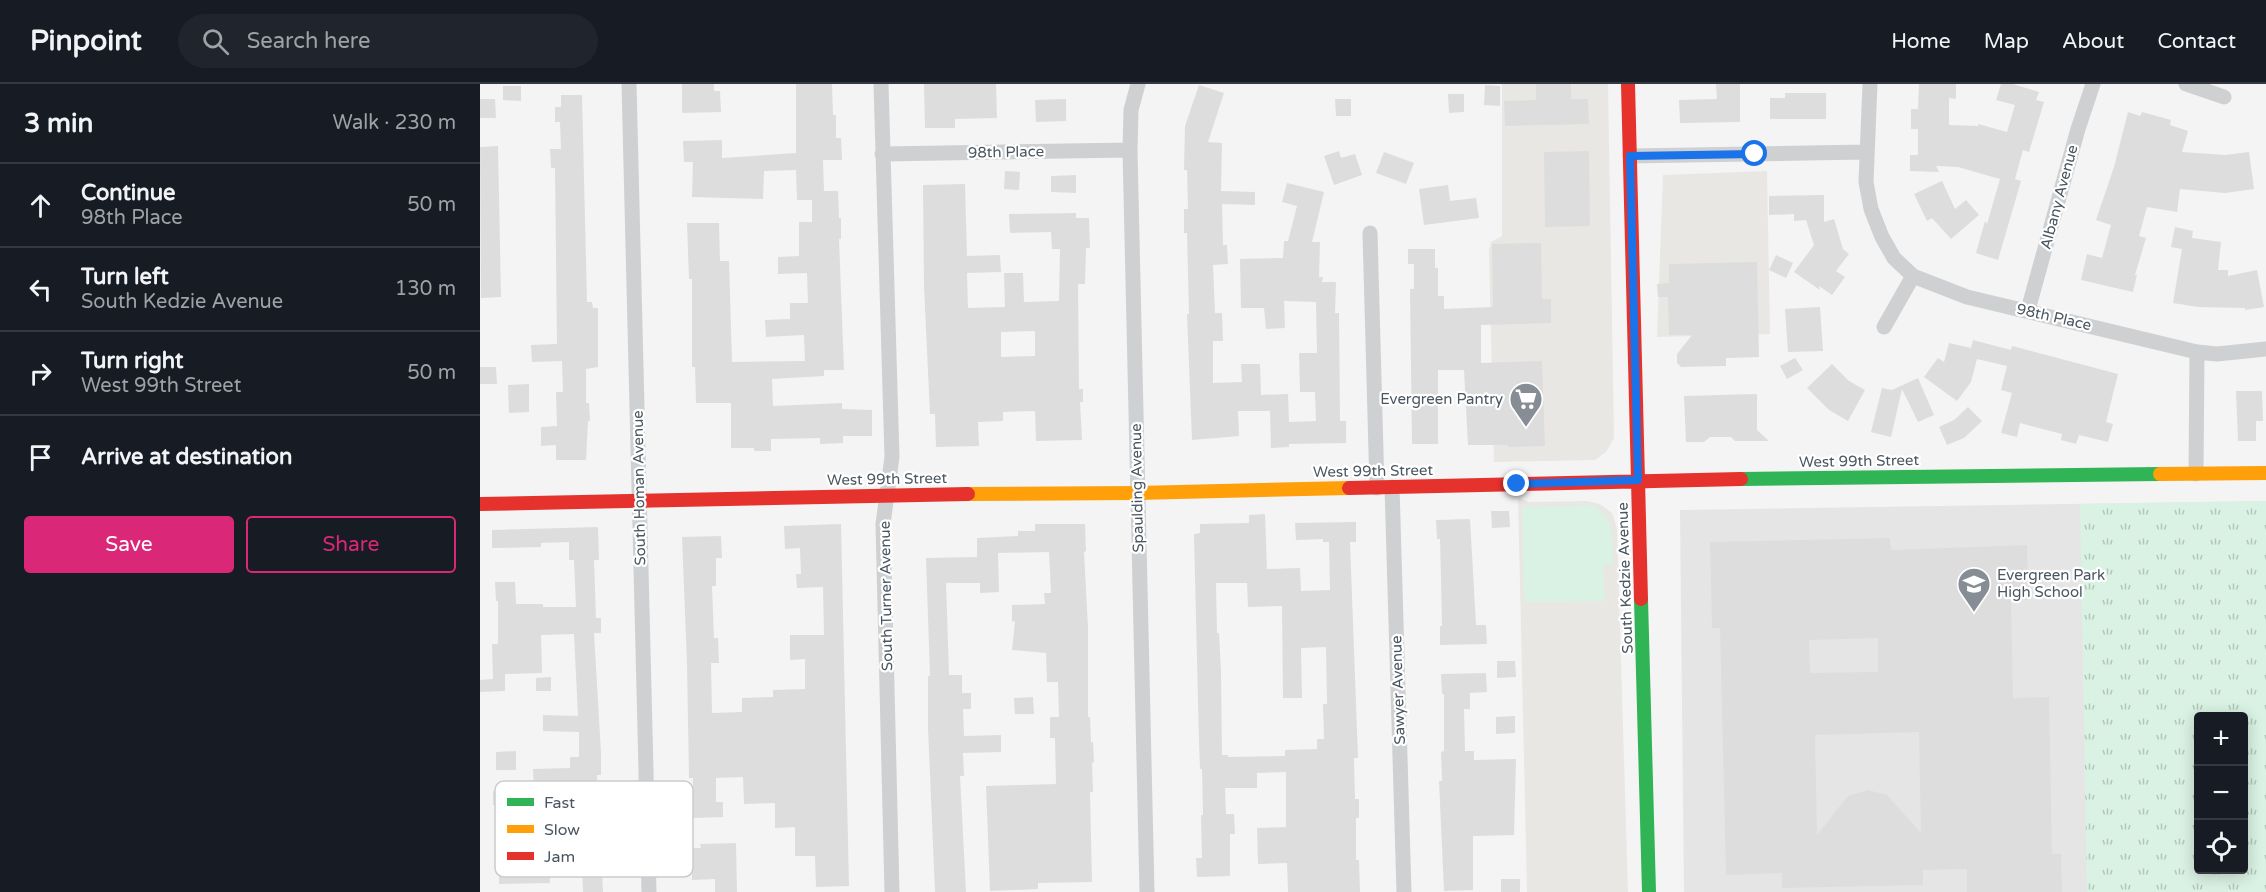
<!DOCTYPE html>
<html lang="en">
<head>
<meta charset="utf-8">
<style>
  body { margin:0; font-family:"Varela Round",sans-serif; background:#20242c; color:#f1f3f6 }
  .controls { position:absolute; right:18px; bottom:18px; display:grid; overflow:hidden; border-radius:6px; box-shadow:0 3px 15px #0003 }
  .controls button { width:54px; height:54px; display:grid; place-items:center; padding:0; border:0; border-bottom:2px solid #363941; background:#171b24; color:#f1f3f6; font:30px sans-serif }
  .stop { position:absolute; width:18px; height:18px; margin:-14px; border:4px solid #1a73e8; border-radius:50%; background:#fff }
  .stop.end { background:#1a73e8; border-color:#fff; box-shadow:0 2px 6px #0008 }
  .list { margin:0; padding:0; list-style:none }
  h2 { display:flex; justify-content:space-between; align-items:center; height:78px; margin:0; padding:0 24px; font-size:26px }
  h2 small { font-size:20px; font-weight:400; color:#9ea1a6 }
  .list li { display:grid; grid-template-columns:39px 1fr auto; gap:18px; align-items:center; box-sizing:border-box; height:84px; padding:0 24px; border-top:2px solid #363941 }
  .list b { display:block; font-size:22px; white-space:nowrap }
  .list p { margin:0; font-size:20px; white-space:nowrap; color:#9ea1a6 }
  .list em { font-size:20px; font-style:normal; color:#9ea1a6 }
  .actions { display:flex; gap:12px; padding:18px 24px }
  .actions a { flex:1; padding:14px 0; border:2px solid #db2777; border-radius:6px; text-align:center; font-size:21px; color:#db2777 }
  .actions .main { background:#db2777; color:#fff }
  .icon { flex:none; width:33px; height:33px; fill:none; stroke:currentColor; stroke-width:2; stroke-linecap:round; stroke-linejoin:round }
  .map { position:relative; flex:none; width:1786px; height:808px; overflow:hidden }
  header { display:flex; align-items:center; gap:36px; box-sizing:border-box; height:84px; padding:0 30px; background:#171b24; border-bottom:2px solid #363941 }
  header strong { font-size:28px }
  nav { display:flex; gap:33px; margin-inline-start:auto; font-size:21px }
  .search { width:420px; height:54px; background:#20242c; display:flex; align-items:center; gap:15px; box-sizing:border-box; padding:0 21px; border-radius:33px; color:#9ea1a6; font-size:22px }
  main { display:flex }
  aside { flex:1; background:#171b24 }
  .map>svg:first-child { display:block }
  .commercial { fill:#e8e7e3 }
  .education { fill:#e6e5e6; fill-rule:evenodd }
  .green { fill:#d9f2e3 }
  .park { fill:url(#park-tufts); fill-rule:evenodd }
  .building { fill:#ddddde; fill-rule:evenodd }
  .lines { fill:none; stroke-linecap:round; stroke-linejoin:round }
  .street { stroke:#ced0d2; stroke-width:15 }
  .fast { stroke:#30b455; stroke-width:14 }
  .slow { stroke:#ff9f0a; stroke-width:14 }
  .jam { stroke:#e5322d; stroke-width:14 }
  .route { stroke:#1a73e8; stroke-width:8 }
  .labels { text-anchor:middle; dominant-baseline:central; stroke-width:4.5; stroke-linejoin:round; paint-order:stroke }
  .street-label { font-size:15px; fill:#4a5661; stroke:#fff }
  .poi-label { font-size:15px; fill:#4a5661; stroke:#fff; text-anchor:end }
  .key { fill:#fff; stroke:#c9ccd0; stroke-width:1.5 }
  .key-label { font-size:16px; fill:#4a5661 }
</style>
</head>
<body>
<header>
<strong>Pinpoint</strong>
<div class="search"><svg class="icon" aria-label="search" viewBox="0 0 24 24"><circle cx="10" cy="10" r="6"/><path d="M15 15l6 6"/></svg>Search here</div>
<nav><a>Home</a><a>Map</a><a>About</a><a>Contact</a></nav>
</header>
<main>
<aside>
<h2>3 min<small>Walk · 230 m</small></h2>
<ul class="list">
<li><svg class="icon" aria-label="ahead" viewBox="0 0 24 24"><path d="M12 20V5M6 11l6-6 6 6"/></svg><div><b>Continue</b><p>98th Place</p></div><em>50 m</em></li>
<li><svg class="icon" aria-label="left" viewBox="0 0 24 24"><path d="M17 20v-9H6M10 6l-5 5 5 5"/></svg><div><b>Turn left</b><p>South Kedzie Avenue</p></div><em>130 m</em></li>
<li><svg class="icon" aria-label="right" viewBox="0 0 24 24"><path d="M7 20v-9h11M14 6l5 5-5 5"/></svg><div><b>Turn right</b><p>West 99th Street</p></div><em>50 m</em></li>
<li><svg class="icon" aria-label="arrive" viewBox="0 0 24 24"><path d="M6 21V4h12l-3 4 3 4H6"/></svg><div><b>Arrive at destination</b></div></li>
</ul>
<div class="actions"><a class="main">Save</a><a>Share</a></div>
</aside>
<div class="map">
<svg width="1786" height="808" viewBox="0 0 1786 808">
  <defs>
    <pattern id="park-tufts" width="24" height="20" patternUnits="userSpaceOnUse" patternTransform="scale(1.5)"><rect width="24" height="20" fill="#d9f2e3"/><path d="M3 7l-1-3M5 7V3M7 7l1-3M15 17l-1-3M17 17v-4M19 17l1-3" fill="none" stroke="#b2c7bb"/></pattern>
  </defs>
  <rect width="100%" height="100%" fill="#f4f4f4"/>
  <path class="commercial" d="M1022 0H1128L1134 354 1126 368 1115 376 1014 378 1009 167 1011 158 1022 152Z
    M1287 87 1290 250 1177 253 1183 91Z
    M1038 413 1049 418 1107 417 1120 420 1132 429 1137 444 1148 808H1047Z"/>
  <path class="education" d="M1786 417V808H1204L1200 426ZM1718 632H1764V786H1718Z"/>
  <path class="green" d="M1112 421C1136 433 1132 457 1133 480L1123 481 1125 517 1044 518 1042 423Z"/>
  <path class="park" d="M1786 417V808H1607L1600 420ZM1718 632H1764V786H1718Z"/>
  <path class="building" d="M202 0H234V7H240L241 28 202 29Z
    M316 0H352L353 31H356V54H361L362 76H343L344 107H358L359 134H361V155H359L364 286H344V292L292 295 293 322 362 319V325L392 326V352H363V359L340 360V354L291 355V367H274V364H251V319H216L215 283H212V195H209L207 139H239L240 177H249L252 278 325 277 324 251 286 253 285 236 310 235V219H328L327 189 298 190V173L319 172V138H332V116H317L316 86 284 87 283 115 212 113 213 78H204L203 57 242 56V74L316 69Z
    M444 0H516L517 34 475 35V44H445Z
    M1056 0H1091V15H1108L1109 40 1025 42 1024 17 1056 16Z
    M1236 0H1260V38L1200 39 1199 16 1237 15Z
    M1439 0H1476V15L1469 14V41L1498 42V40L1527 48 1535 21 1516 16 1521 0H1533L1559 8 1556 16 1564 18 1549 68 1543 66 1535 95 1541 97 1518 176 1496 169 1505 137 1507 140 1520 95 1478 83 1456 82 1459 88 1430 87V71H1438V45H1431V25H1438Z
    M719 1 744 9 728 58 742 59 741 107 775 108V121L742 120 743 161H747L748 180 733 181 735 229H742L743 257H733V299L762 298 761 280H780L781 311 808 310 809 338 836 337 835 308H820L819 269H837L836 218 804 217 805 244 786 245 784 224H761L760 175 803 174 804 157H808L817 122 802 118 807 99 844 108 832 158H840L839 193H843L842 198H856L855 229H859L860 337H866V359L809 360V363L791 364 790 327H758L759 352 712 356 707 230H709L707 149H704V125H708L707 86H704L705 42Z
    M1005 1 1020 2V22L1004 21Z
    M23 2H41V17L23 16Z
    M1305 9H1346V35H1290V14H1305Z
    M968 10H984V28L969 29Z
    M81 11H102L107 218H112L113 224H118V283L106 285V319H109L110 337H108L106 376H76V361L61 362V343L77 342 76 308H83L82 277 52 278 51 261 77 260 75 84H71L70 65H81L80 38H75V23H81Z
    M0 15H15L16 34H0Z
    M586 15V37L556 38 555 16Z
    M855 15H871V32H856Z
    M1648 28 1660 32 1662 28 1691 36 1690 41 1708 47 1702 68 1745 71 1769 68 1774 105 1745 109 1700 105 1697 128 1667 123 1659 152 1666 154 1655 191H1657L1653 208 1601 196 1607 170 1622 174 1631 141 1616 136 1634 83Z
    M18 62 21 213 1 214 0 63Z
    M859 67 861 74 875 70 882 91 854 101 844 72Z
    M1109 67 1110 142 1065 143 1064 68Z
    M904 68 934 79 926 100 896 89Z
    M525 87 540 88 539 106 524 105Z
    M596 91V109L571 108V92Z
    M1462 97 1475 125 1486 116 1499 131 1471 155 1452 134 1447 137 1434 110Z
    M485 100 487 172 520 171 521 188 487 189 488 224 525 223 524 189H543L544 218 579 217 580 165H572L571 148 530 149 529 130 596 129V134H609L610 164H606L605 200H598L599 305H603V318H600L602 356 556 357 555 327 523 328V337L498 338 499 362 456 363 455 330H450L444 202 443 101ZM555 247V272L521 273V248Z
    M968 101 970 117 996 114 999 134 944 141 939 105Z
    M1344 111V138L1354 135 1363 165 1369 170 1356 187 1365 193 1352 211 1339 202 1340 206 1314 188 1334 161 1326 136 1314 137V130L1289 131V112Z
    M1695 143 1713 147 1712 154 1741 158 1738 186H1748V192L1777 186 1784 223 1765 226V224L1718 223 1693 219 1702 165 1691 163Z
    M1061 159 1062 215H1071V239L1001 241V279L1062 277 1065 362 1028 363V361H988L984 286H958V360H932L930 205H934V180H928V165H955V184H958V212H964V225L1013 223 1012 160Z
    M1296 171 1313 179 1306 194 1289 186Z
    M1277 178 1279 273 1246 274V282L1201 283 1197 279V270L1212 251H1189L1188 213H1178L1177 200 1189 199V180Z
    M1340 223 1343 267 1308 268 1305 225Z
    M1493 256 1531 266 1532 262 1638 290 1626 338 1633 340 1628 358 1599 351 1596 360 1581 356 1582 350 1540 339 1537 353 1521 349 1532 309 1521 306 1527 282 1497 275 1491 298 1477 317 1444 293 1458 274 1464 278 1469 259 1491 264Z
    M1315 274 1323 286 1307 295 1300 282Z
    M1352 280 1369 297 1385 306 1368 337 1349 326 1327 304Z
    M0 283H16L17 300H0Z
    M1438 294 1454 331 1438 338 1422 305 1411 353 1391 348 1402 304 1412 306Z
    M49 300V328L29 329 28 301Z
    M1756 307H1782L1783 337H1776V357H1758Z
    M1277 310V346L1289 357H1255L1251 353H1230L1224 358H1206L1204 312Z
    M1488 323 1502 337 1484 354 1467 361 1459 343 1474 336Z
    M1011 427H1029L1030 443 1012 444Z
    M785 430 787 485 820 484 821 507 850 506 849 458H843V455L816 456 815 439 876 438V458H870L878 674H874L875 715H879V734H876V776H879L880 808H808L807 779 778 780 777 744 806 743V688L777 689V704H745L746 730H754L755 750H750V792L717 793 716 774H722L721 731H723L722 685H720L719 658 714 450 720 449V440L769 439V431ZM736 499H767L768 523 802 522 803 614H822L821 564 846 563 847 620H843L844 655H837V665L805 666V672L748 673V671H742L741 588 739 549H737Z
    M990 435 996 541H1006L1007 560 960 561V542H962L961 495 960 455H957L956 436Z
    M361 440 369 802 336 803 335 772H315V743L295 744V719L264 720 263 693 236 694V718H243V733L213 734V694H209L207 579 202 453 241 452 242 474H236V502H232L234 554H238L239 579H231L232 629 262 628V614L293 613V606L325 605V575L310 576V551H344L343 503 317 504 316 490H321L320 464 305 465 304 442Z
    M555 440H605L606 467 604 468 608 544V633H610L611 658H613L614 678 612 679 613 708H610L612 798 558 799V805L510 807 506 702 576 700 575 654H570V633H579L578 598H567L566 569 532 566 535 537 532 538V521L565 520 564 509H571L569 468 518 469 519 508 500 509V499H466L469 591H482V609H491V625H483L484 652 521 651V668L483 669 484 692H480L486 808H455L448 644V592H450L446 474 497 473V454L538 452V447H555Z
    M118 443 119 476H114L116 534H121V549H114L121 669V691H117L123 808H103L101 761 69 762 70 799 19 800V759L57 758V744H60L59 703H54L53 685 90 684V673H99V648L63 647V631L98 632 94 550 61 551 62 589 25 590V607L0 608V596L13 595 12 560H18V517H16L15 498H35L36 520H63V523H96L94 476H89V458L61 459V463L12 464V446Z
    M1410 454 1411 466 1547 461 1549 516H1531L1533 614 1569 613 1572 770H1581L1582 808H1487V785L1443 786V801L1302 804V789L1246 791 1240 544H1232L1230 458ZM1398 554V588L1330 589 1329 556ZM1439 648 1441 749 1407 711 1388 706 1368 712 1337 751 1335 651Z
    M1017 577H1035L1036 593 1017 594Z
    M1006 589 1007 608 990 609V625H984L985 667H994V676L1036 675 1034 751 993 752V806L964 807 959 697H962L961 668 964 667V610H962L961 590Z
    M71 593V607H56V594Z
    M553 613 554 630H535L534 614Z
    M1035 632V649L1016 650V633Z
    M36 667V686H16V668Z
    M27 706 28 720 13 721V707Z
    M256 759 257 808H235V795L212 796V764H221L220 760Z
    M1021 795H1040V808H1021Z"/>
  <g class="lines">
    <path class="street" d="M149 0 169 808
      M401 0 412 373 403 440 412 808
      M658 0 651 26 650 66 667 808
      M1390 0 1386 98 1391 125 1402 153 1414 174 1433 192 1487 213 1717 268 1737 270 1786 265
      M1706 0 1744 13
      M402 70 650 66
      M1150 72 1386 68
      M890 149 897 404
      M1548 226 1598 45 1613 0
      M1404 243 1433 192
      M1716 390 1717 268
      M912 403 924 808"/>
    <path class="fast" d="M1261 395 1680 390
      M1161 515 1169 808"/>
    <path class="slow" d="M1680 390 1786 389
      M488 410 657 409 869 404"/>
    <path class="jam" d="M1148 0 1161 515
      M869 404 1261 395
      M0 420 488 410"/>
  </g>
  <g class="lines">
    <path class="route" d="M1037 400 1158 396 1150 72 1275 70"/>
  </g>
  <defs>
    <g id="supermarket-pin" transform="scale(1.725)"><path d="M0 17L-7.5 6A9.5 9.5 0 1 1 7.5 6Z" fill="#868d94" stroke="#fff"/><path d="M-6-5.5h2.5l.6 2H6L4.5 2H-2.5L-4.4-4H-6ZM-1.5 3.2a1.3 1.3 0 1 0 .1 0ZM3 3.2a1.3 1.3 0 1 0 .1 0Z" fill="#fff"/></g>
    <g id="school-pin" transform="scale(1.725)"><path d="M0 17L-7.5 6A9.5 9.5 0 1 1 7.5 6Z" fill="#868d94" stroke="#fff"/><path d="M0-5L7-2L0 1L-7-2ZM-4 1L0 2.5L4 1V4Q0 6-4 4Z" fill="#fff"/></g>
  </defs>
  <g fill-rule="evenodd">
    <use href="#supermarket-pin" x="1046" y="315"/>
    <use href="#school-pin" x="1494" y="500"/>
  </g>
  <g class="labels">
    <g class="street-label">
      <text transform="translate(526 68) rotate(-1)">98th Place</text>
      <text transform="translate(1579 113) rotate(-75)">Albany Avenue</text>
      <text transform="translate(1574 233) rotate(13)">98th Place</text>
      <text transform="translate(1379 377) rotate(-1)">West 99th Street</text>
      <text transform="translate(893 387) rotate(-1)">West 99th Street</text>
      <text transform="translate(407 395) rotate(-1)">West 99th Street</text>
      <text transform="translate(159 404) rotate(-91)">South Homan Avenue</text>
      <text transform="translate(657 404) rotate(-91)">Spaulding Avenue</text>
      <text transform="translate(1145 494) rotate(-92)">South Kedzie Avenue</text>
      <text transform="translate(406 512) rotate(-91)">South Turner Avenue</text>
      <text transform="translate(918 606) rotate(-92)">Sawyer Avenue</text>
    </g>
    <g class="poi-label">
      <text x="1023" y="315">Evergreen Pantry</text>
      <text x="1517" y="491" text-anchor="start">Evergreen Park<tspan x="1517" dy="17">High School</tspan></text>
    </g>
  </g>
  <rect x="15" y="697" width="198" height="96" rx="9" class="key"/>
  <rect x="27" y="714" width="27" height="8" fill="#30b455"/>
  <rect x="27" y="741" width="27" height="8" fill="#ff9f0a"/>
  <rect x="27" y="768" width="27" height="8" fill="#e5322d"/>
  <g class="key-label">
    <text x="64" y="724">Fast</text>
    <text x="64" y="751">Slow</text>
    <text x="64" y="778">Jam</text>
  </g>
</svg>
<div class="controls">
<button>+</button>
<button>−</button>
<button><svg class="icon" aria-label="locate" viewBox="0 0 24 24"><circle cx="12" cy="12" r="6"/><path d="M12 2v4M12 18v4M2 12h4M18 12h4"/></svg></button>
</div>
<div class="stop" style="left:1275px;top:70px"></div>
<div class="stop end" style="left:1037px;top:400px"></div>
</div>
</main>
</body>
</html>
